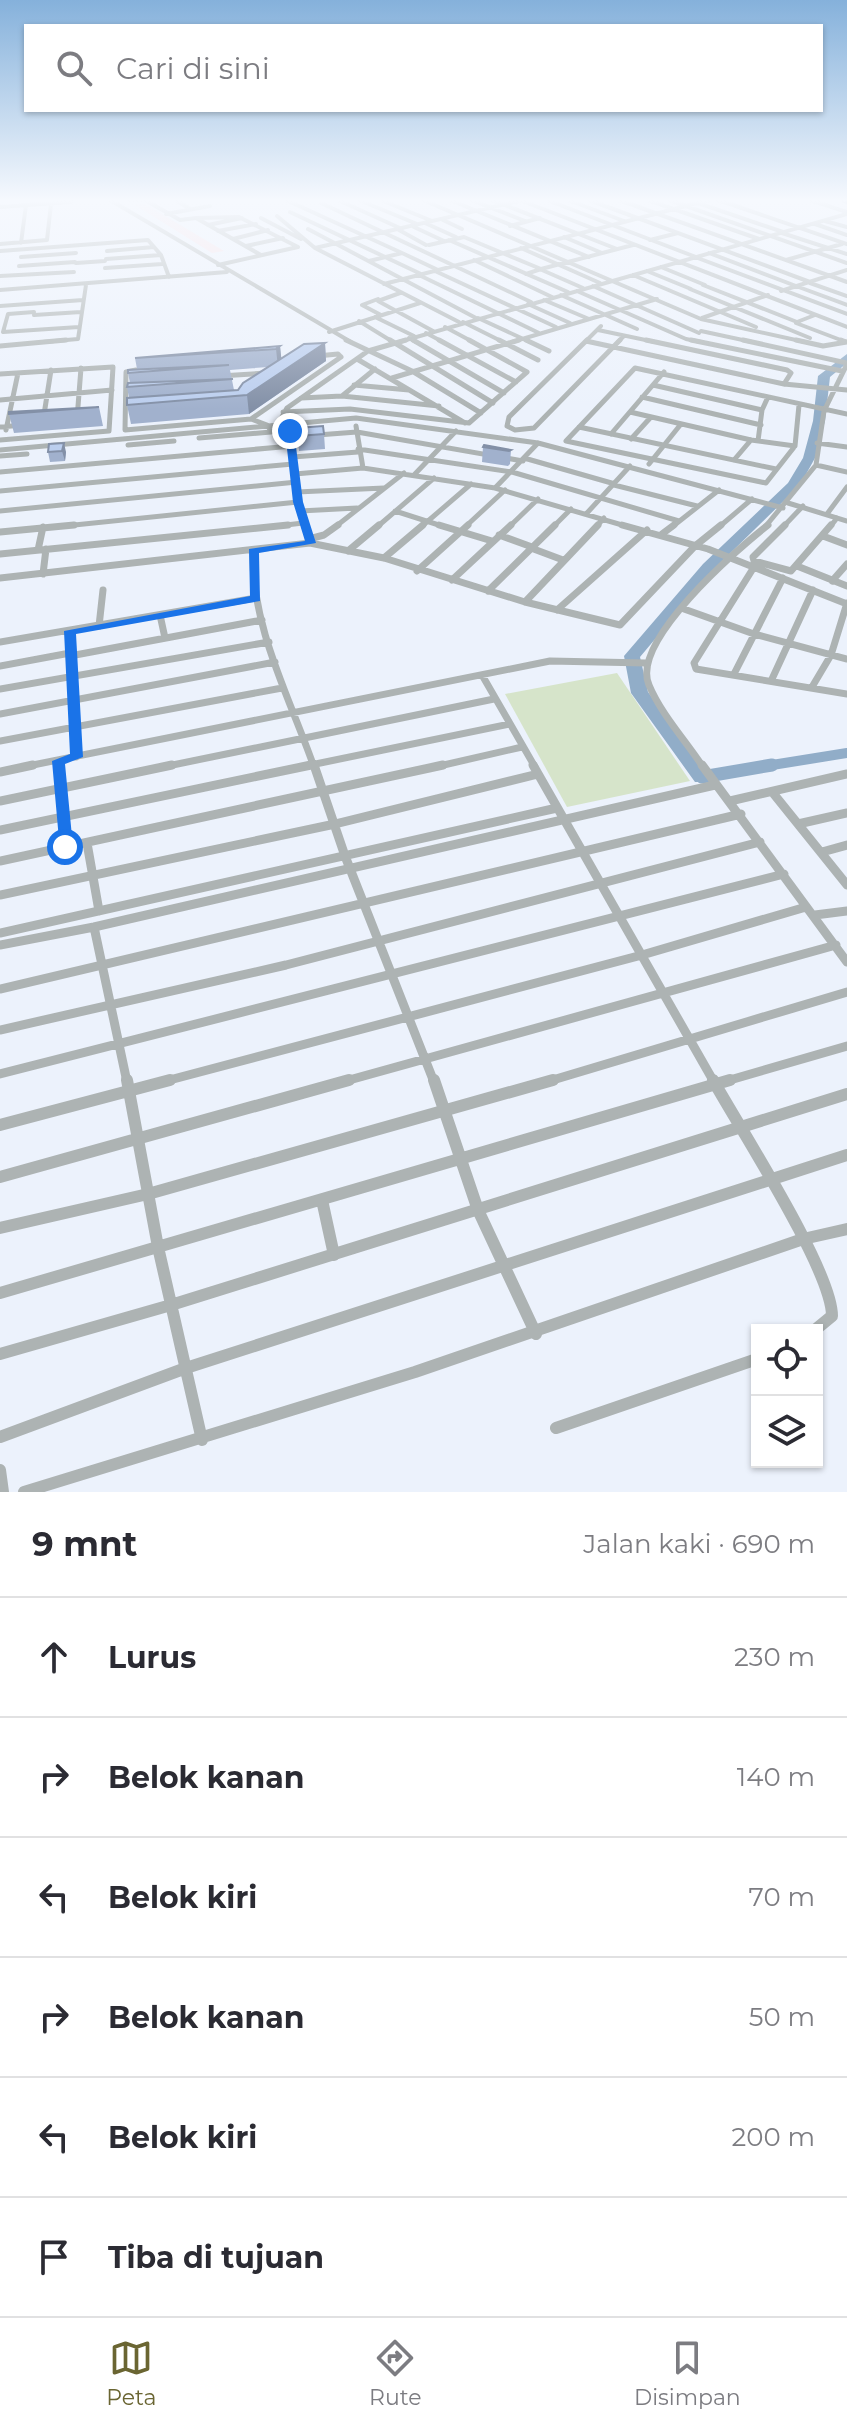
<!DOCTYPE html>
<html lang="id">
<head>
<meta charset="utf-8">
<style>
  body { margin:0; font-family:Montserrat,sans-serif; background:#f2f2f3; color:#2b2b33 }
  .controls { position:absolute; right:24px; bottom:24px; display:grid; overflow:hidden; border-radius:0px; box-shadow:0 2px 6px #0004 }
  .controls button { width:72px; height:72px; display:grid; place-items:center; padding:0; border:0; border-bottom:2px solid #e1e1e2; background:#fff; color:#2b2b33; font:40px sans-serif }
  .stop { position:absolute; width:24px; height:24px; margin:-18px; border:6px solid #1a73e8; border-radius:50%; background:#fff }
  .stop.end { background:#1a73e8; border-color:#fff; box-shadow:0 2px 8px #0008 }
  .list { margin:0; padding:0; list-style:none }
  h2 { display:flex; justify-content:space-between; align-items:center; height:104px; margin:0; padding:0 32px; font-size:34px }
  h2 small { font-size:26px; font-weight:400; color:#7c7c81 }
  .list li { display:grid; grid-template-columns:52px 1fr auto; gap:24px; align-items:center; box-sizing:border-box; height:120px; padding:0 32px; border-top:2px solid #e1e1e2 }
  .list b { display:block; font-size:30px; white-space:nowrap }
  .list em { font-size:26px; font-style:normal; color:#7c7c81 }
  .icon { flex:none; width:44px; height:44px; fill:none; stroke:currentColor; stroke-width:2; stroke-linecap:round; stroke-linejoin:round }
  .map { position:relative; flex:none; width:847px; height:1492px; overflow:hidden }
  .search { position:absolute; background:#fff; box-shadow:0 2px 6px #0004; left:24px; right:24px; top:24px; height:88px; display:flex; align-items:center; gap:20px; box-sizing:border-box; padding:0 28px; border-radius:0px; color:#7c7c81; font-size:30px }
  .sheet { height:824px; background:#fff }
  nav { display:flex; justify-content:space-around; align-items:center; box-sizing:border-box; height:112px; border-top:2px solid #e1e1e2; background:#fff; font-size:22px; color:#7c7c81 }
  nav a { display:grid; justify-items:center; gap:4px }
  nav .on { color:#6a6532 }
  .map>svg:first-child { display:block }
  .commercial { fill:#fae0e4 }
  .green { fill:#d6e4ca }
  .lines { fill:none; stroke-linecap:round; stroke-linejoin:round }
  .canal-far1 { stroke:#91adc8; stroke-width:10 }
  .canal { stroke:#91adc8; stroke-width:13 }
  .river { fill:#91adc8; fill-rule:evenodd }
  .minor-far4 { stroke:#adb3b3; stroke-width:4 }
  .minor-far3 { stroke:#adb3b3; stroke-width:5 }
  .minor-far2 { stroke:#adb3b3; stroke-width:7 }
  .minor-far1 { stroke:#adb3b3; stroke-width:9 }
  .minor { stroke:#adb3b3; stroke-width:12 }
  .primary { stroke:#757f7e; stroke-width:6 }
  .wall { fill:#a1b1cd; fill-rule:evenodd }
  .shaded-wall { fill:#8390a7 }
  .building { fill:#bbceee; stroke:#8390a7; stroke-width:2 }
  .route { fill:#1a73e8 }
</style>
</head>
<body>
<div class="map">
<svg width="847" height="1492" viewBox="0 0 847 1492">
  <rect width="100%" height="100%" fill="#ecf2fc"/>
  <path class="commercial" d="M145 204 224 251 212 253 135 205Z"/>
  <path class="green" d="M617 673 690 781 567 807 505 694Z"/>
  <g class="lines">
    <path class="canal-far1" d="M760 767 847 753"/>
    <path class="canal" d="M702 777 772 765"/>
    <path class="river" d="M847 354V363L830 377 825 421 815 458 800 485 713 570 640 657 648 692 711 777 709 782H695L631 693 624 656 703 564 788 483 803 458 813 421 818 376Z"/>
    <path class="minor-far4" d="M110 200 351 342
      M127 200H145L180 220 196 218 261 255
      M176 200 190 209
      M286 200 402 253 369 261
      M338 200 402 229
      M359 200 417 224
      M381 200 432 221
      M423 200 701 319 805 342
      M450 200 589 257
      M471 200 525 221
      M492 200 617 249
      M520 200 847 327
      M547 200 696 257
      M568 200 624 221
      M589 200 810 282
      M619 200 847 282
      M648 200 759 239
      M669 200 847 263
      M718 200 847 244
      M810 200 847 212
      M321 203 531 302
      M698 203 783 232
      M0 207 71 202 69 200
      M290 212 421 274
      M166 214 210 206
      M277 216 315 248 523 200
      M196 218 239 217 298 247 218 265
      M261 218 301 239
      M443 220 462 229
      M825 221 847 227
      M425 223 456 237
      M815 224 847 235
      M208 225 242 218
      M510 226 540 218
      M414 227 444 241
      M308 229 476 318
      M399 230 426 245
      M218 231 256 224
      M782 233 847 254
      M564 237 602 253
      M233 239 268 230
      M449 240 568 292
      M650 240 678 233
      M21 243 26 205
      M0 244 47 240 51 204
      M429 245 464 237 541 269 526 274
      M246 246 283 238
      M315 248 459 322
      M521 248 600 283
      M0 251 148 240 161 255 169 277
      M107 251 154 247
      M402 253 438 270
      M709 253 796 286
      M21 257 76 253
      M695 257 847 314
      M106 259 161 255
      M474 260 552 297
      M786 260 842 244
      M76 263 105 261
      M19 266 75 262
      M661 267 705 285
      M105 268 162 264
      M541 269 633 245
      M542 270 583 288
      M435 271 556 327
      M647 271 691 289
      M419 275 539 333
      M633 275 756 327
      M0 276 74 272
      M810 283 847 296
      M384 284 709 200
      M703 285 797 322 815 315
      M593 286 699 333
      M796 286 847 305
      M690 289 810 338
      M0 290 227 272
      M577 291 686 339 701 342
      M781 291 847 270
      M400 293 378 301 433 331
      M561 295 637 329
      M378 299 362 305 381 315
      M544 300 589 319
      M528 304 570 323
      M0 306 83 300
      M34 312 8 314 3 332 79 327
      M34 315 81 312
      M375 317 414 336
      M478 318 530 342
      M702 318 768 295
      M359 321 393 342
      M463 322 503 342
      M796 323 846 342
      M445 327 473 342
      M598 330 655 342
      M701 331 752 342
      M329 332 420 303
      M426 333 443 342
      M409 338 416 342
      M586 341 591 342
      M43 342 78 339 86 285
      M399 342 847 214
      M512 342 657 299
      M585 342 601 326
      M618 342 624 336"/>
    <path class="minor-far3" d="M346 340 412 371 481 413
      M390 340 493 403
      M413 340 504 393
      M439 340 516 382
      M499 340 538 360
      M526 340 549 351
      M587 340 509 417 507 426 515 430 534 428 620 340
      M646 340 787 370 791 373 784 384
      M691 340 842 371
      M743 340 847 363
      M796 340 823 346 847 342
      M841 340 846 342
      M586 341 784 384 847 390
      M0 346 66 340
      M317 356 338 354 341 357
      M357 359 465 423
      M136 370 126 372 125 430 251 419 267 425
      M0 374 113 367 109 431 0 440
      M220 376 266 373
      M392 378 519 340
      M354 385 409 390
      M653 385 762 410
      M342 396 375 369
      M642 397 761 425
      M301 398 342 396 439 406
      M0 400 112 390
      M283 412 350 409 469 423 527 372 469 340
      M630 412 751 440 795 446
      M77 419 81 368
      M251 419 341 357
      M43 421 51 370
      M290 423 298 502 305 527
      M278 424 287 408 368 351 406 340
      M356 426 363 468
      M0 427 23 425
      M579 427 776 469
      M6 430 18 373
      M611 434 664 372
      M291 437 357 432 523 461
      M199 438 271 432 268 426
      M631 439 651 417
      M566 441 635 368 847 414
      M566 441 766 483 795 446 799 405
      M758 441 762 410 768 397
      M817 443 847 447
      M128 445 174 441
      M358 449 512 472 679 521
      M0 450 356 418 538 443 783 508
      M0 456 27 454
      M293 457 358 452
      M524 458 615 484
      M734 460 751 440
      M649 464 681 424
      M816 465 847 472
      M0 472 292 446
      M295 474 363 468 495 488 629 527
      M414 475 456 431
      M614 485 697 506
      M495 488 538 443
      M0 491 293 464
      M297 492 384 488
      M788 503 847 521
      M0 511 297 482
      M300 511 357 508
      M395 511 445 527
      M587 513 630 466
      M827 514 847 487
      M55 527 298 502
      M269 527 303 523
      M335 527 404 473
      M377 527 434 478
      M421 527 471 484
      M465 527 505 490
      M509 527 538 499
      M553 527 571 509
      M596 527 604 518
      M672 527 719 490
      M719 527 752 499
      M765 527 816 465 824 411 847 364
      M783 527 803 506
      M830 527 837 518"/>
    <path class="minor-far2" d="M305 525 310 543
      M439 525 492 541
      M622 525 708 549 847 604
      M785 525 753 557 754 561 791 571 831 525
      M0 532 74 525
      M662 534 674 525
      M499 535 532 547
      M823 536 847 545
      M309 539 324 535 338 525
      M531 548 563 560
      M38 550 43 527
      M253 551C251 627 290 698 314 767
      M348 551 379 525
      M0 554 288 525
      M384 558 423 525
      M797 566 847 586
      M754 567 694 663 696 669 847 694
      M417 571 468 525
      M43 574 46 549
      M0 578 310 543 384 558 525 602 620 625 695 546 721 525
      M452 580 511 525
      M832 581 847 564
      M488 591 555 525
      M525 602 598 525
      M684 609 754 634 847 659
      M557 610 647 530
      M160 615 165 638
      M99 626 103 590
      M70 631 76 757
      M0 642 256 598
      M70 656 262 620
      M0 666 70 653
      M734 674 783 578
      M482 675 535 767
      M772 679 813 590
      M812 687 831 655 847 603
      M0 689 269 642
      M0 714 275 662
      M0 741 282 688
      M59 761V767
      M23 767 550 661 646 663
      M163 767 494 699
      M301 767 510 724
      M435 767 522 747
      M703 767C686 741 661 714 649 685 630 642 736 550 768 525"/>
    <path class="minor-far1" d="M59 765 65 847
      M314 765 345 856 434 1082
      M533 765 714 1082
      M702 765 847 962
      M0 772 33 765
      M773 793 847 885
      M0 801 172 765
      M730 801 847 774
      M798 824 847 813
      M0 830 311 765
      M87 843 99 911
      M822 852 847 845
      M0 861 443 765
      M0 895 335 824 538 774
      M815 915 847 911
      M94 927 127 1082
      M0 933 557 808
      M0 945 94 927 715 785
      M0 989 741 814
      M0 1030 286 965 760 842
      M0 1074 784 874
      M162 1082 642 955 806 907
      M342 1082 836 945
      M546 1082 847 992
      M723 1082 847 1046"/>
    <path class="minor" d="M127 1080 158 1247 202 1440
      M434 1080 478 1210 536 1334
      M713 1080C739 1127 832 1270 832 1316L815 1330
      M0 1125 170 1080
      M0 1177 349 1080
      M322 1200 334 1255
      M0 1228 148 1194 553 1080
      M0 1293 730 1080
      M0 1354 171 1305 847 1094
      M556 1428 757 1359
      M0 1437 186 1368 847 1155
      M0 1470 3 1492
      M24 1492 415 1372 803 1239 847 1229"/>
    <path class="primary" d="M844 200 847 201"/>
  </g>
  <path class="wall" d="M325 343 326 361 249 414 131 424 127 405 129 398 127 387 130 383 128 373 137 369 135 358 280 346 281 359ZM268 367 238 390H234L230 370Z
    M99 407 103 426 14 433 9 414Z
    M297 428 324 434 325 449 299 451Z
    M49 444 66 452 65 461 50 462 48 452Z
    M483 447 511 450 510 464 508 466 482 462Z"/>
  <path class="shaded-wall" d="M325 343 326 361 249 414 247 395Z
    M280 346 282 364 278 367 276 349Z
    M64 443 66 452 65 461 62 451Z"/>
  <path class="building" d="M325 343 247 395 127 405V398L238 390 243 383 304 344Z
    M280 346 276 349 135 358Z
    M229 365 128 373V370Z
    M233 379 127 387 128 383Z
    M99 407 9 414V412Z
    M323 426 324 434 298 436 297 428Z
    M64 443 62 451 48 452 49 444Z
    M484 445 511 450 509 451 483 447Z"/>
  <linearGradient id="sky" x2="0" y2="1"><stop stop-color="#85b1db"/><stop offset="0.49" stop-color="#f6f9fe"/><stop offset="1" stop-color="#f6f9fe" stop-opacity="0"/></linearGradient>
  <rect width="847" height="409" fill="url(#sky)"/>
  <path class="route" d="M290 428 294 431 303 502 316 543 259 553 260 601 76 634 83 757 65 764 73 847 70 851H60L52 761 70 754 64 631 250 596 249 549 305 541 293 502 285 431Z"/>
</svg>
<div class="controls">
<button><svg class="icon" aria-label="locate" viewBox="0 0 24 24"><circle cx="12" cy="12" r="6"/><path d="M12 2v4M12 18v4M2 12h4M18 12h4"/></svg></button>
<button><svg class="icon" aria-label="layers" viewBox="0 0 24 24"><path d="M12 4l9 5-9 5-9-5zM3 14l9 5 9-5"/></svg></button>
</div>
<div class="stop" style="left:65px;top:847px"></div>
<div class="stop end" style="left:290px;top:431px"></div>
<div class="search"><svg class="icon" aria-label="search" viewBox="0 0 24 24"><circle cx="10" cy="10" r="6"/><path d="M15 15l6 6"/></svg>Cari di sini</div>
</div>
<section class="sheet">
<h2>9 mnt<small>Jalan kaki · 690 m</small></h2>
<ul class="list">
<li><svg class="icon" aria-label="ahead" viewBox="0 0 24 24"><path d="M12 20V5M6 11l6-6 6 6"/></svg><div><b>Lurus</b></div><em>230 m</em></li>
<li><svg class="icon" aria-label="right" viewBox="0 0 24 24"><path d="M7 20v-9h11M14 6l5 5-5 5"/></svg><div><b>Belok kanan</b></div><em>140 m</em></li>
<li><svg class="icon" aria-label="left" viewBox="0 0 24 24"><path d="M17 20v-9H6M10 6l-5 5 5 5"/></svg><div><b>Belok kiri</b></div><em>70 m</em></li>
<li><svg class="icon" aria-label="right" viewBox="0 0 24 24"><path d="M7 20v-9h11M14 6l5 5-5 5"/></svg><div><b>Belok kanan</b></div><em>50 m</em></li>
<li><svg class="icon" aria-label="left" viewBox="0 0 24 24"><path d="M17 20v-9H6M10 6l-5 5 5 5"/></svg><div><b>Belok kiri</b></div><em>200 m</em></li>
<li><svg class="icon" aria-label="arrive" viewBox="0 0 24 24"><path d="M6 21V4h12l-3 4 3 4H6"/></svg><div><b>Tiba di tujuan</b></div></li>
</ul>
</section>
<nav>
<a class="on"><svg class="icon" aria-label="map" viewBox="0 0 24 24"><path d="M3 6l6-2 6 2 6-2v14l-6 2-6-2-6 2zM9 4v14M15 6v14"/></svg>Peta</a>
<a><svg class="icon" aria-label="directions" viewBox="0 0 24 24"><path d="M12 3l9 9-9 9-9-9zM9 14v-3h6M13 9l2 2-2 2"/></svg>Rute</a>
<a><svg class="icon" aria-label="saved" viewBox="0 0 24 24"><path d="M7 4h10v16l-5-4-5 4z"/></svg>Disimpan</a>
</nav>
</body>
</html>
